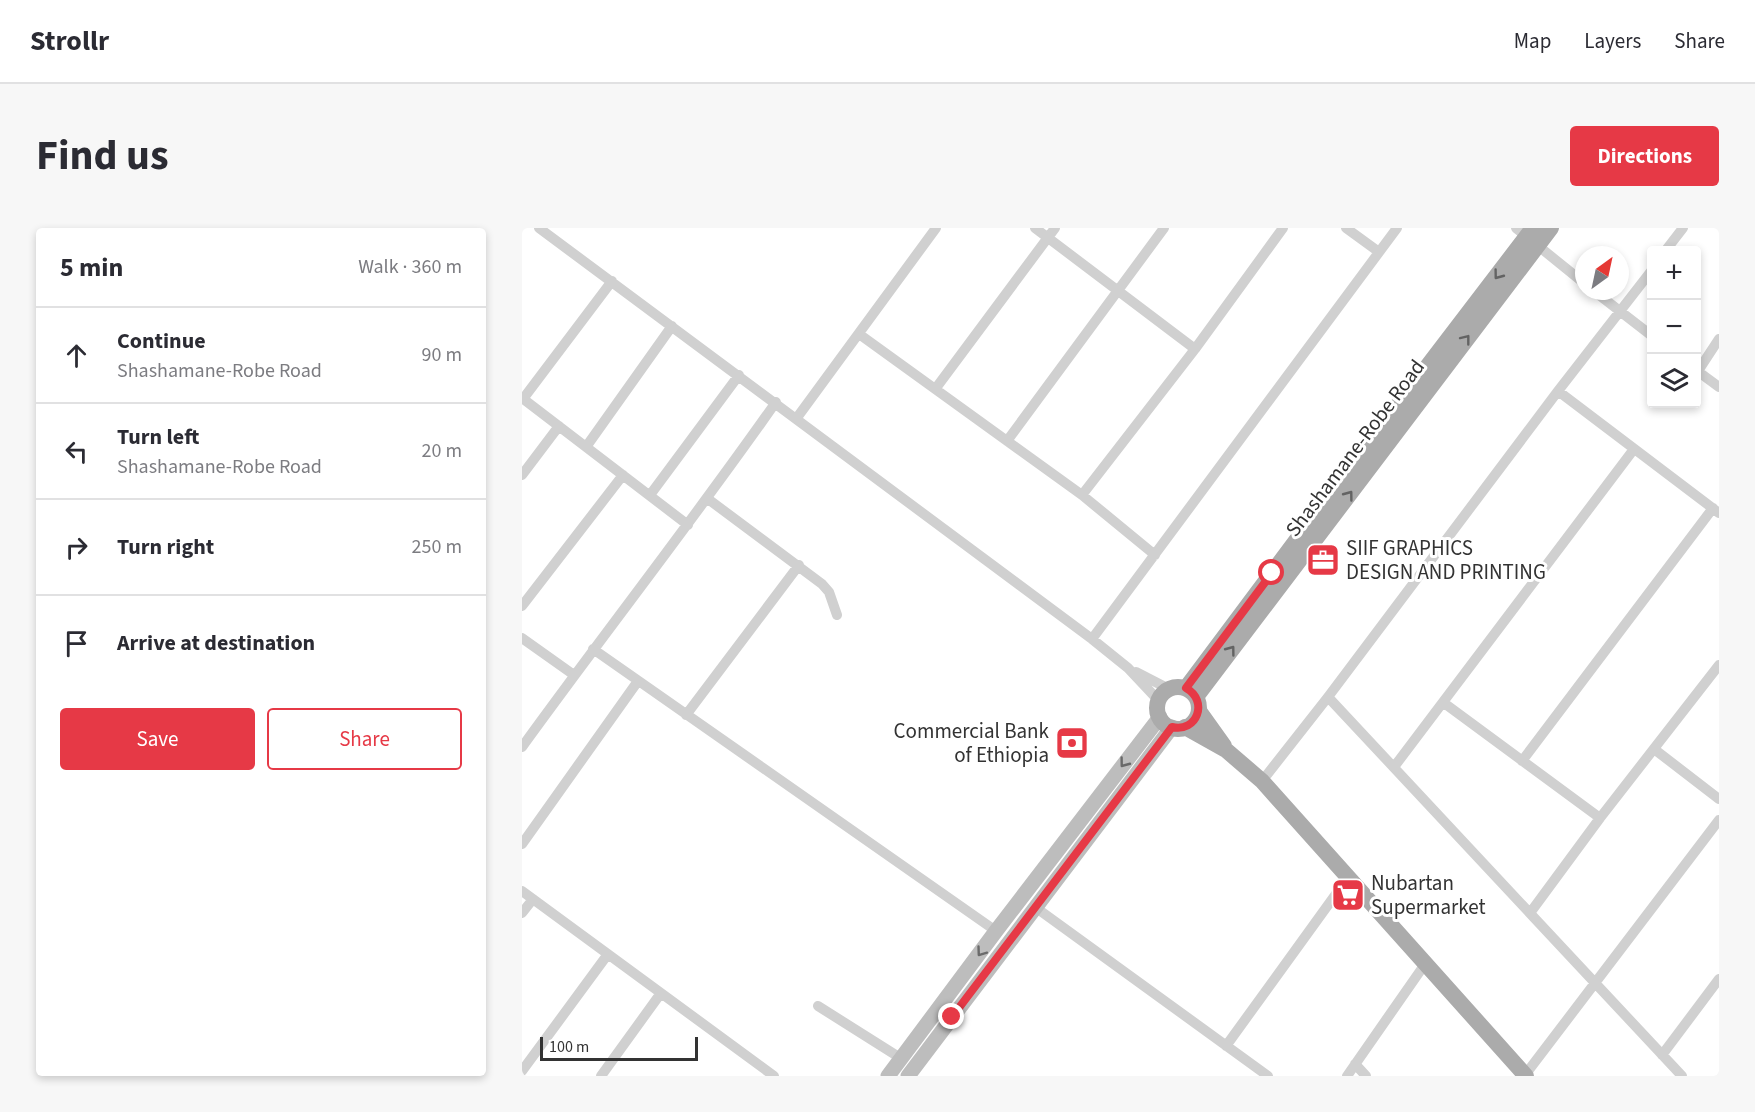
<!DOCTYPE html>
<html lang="en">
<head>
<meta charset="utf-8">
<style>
  body { margin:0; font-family:"Source Sans 3",sans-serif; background:#f7f7f7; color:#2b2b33 }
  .controls { position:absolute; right:18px; top:18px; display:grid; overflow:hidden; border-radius:6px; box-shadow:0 3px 9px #0003 }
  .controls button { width:54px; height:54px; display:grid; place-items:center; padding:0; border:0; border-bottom:2px solid #e1e1e2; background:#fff; color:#2b2b33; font:30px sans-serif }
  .compass { position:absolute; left:1053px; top:18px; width:54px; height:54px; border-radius:50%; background:#fff; box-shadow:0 3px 9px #0003; rotate:33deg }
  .scale { position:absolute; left:18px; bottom:15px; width:158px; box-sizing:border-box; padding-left:6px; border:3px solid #333; border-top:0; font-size:16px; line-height:21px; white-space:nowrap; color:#333; -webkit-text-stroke:4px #fff; paint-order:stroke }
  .stop { position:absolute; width:18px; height:18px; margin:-14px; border:4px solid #e63946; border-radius:50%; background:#fff }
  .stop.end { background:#e63946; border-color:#fff; box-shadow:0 2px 6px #0008 }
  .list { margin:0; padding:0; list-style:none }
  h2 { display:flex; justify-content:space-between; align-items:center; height:78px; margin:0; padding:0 24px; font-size:26px }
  h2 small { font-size:20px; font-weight:400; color:#7c7c81 }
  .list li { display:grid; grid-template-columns:39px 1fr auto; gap:18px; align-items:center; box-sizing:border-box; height:96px; padding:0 24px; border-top:2px solid #e1e1e2 }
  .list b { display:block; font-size:22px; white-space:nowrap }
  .list p { margin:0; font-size:20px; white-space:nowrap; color:#7c7c81 }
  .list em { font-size:20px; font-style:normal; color:#7c7c81 }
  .actions { display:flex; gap:12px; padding:18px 24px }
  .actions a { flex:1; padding:14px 0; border:2px solid #e63946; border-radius:6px; text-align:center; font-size:21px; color:#e63946 }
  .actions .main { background:#e63946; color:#fff }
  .icon { flex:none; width:33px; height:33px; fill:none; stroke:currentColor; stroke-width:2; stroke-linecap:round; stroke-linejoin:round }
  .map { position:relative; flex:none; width:1197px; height:848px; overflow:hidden; border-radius:6px }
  header { display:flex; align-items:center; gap:36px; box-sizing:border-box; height:84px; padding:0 30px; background:#fff; border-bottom:2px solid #e1e1e2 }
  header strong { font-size:28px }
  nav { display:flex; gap:33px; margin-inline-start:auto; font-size:21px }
  .intro { display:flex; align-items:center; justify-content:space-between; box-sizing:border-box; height:144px; padding:0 36px }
  h1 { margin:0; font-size:42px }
  .button { padding:15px 27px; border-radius:6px; background:#e63946; color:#fff; font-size:21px; font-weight:700 }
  main { display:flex; gap:36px; padding:0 36px }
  aside { flex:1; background:#fff; border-radius:6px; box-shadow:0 3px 9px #0003 }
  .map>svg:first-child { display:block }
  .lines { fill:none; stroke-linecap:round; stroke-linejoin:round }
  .street { stroke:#d0d0d0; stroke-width:10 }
  .secondary { stroke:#bdbdbd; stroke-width:15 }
  .primary { stroke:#ababab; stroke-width:16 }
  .oneway { stroke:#636363 }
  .oneway2 { stroke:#6a6a6a }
  .route { stroke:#e63946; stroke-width:8 }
  .labels { text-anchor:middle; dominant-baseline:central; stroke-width:6; stroke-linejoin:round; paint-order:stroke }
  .street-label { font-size:21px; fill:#333; stroke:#fff }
  .poi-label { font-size:21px; fill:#333; stroke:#fff; text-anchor:start }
</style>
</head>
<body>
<header>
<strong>Strollr</strong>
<nav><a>Map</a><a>Layers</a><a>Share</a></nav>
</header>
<div class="intro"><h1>Find us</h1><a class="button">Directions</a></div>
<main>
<aside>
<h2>5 min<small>Walk · 360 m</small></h2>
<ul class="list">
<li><svg class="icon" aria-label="ahead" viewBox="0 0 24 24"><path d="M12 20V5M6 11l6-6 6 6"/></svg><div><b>Continue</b><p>Shashamane-Robe Road</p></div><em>90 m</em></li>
<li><svg class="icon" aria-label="left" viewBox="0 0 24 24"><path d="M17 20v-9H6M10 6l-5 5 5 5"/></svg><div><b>Turn left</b><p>Shashamane-Robe Road</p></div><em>20 m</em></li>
<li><svg class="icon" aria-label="right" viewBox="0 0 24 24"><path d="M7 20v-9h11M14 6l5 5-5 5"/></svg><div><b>Turn right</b></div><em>250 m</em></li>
<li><svg class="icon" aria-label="arrive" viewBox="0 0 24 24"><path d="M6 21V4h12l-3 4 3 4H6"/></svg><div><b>Arrive at destination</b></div></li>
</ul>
<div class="actions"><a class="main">Save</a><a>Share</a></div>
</aside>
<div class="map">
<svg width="1197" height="848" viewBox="0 0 1197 848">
  <rect width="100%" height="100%" fill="#fff"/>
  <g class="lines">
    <path class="street" d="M17 0 570 411 606 440 637 473
      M513 0 673 121
      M824 0 857 24
      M994 0 1062 55
      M1144 22 1161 0
      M1072 63 1130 108
      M337 106 560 267 633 327
      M1174 142 1197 159
      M1176 143 1197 111
      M414 160 533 0
      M1036 163 1197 285
      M0 170 166 297
      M1 171 90 53
      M274 191 414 0
      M485 213 642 0
      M64 219 150 98
      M0 247 37 198
      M128 267 217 147
      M560 267 673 121 761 0
      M186 271 300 356 307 364 315 387
      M0 378 101 247
      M0 410 52 447
      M570 411 875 0
      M71 421 474 703
      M614 444 647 461
      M806 469 1160 848
      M922 475 1078 590
      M164 487 277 337
      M0 519C84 403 172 291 254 174
      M1132 521 1197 571
      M1000 533 1191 280
      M872 539 1112 221
      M740 553 806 469 1036 163 1130 42
      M0 616 116 453
      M0 663 252 848
      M513 679 746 848
      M0 685 11 671
      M1008 685 1078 590 1197 437
      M296 778 380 831
      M704 818 827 648
      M1140 827 1197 751
      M833 836 844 848
      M0 843 86 726
      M1003 847 1197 592
      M79 848 139 765
      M825 848 903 736"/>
    <path class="secondary" d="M366 848 474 703 638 489
      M386 848 650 499"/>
    <path class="primary" d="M635 480a21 21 0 1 1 42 0a21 21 0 1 1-42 0Z
      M664 460 859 199 1011 0
      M674 469 1029 0
      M677 483 702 518
      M663 499 704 522 740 553 1004 848"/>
  </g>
  <defs><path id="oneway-chevron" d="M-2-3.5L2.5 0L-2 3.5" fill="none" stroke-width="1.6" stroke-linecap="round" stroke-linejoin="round" transform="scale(1.5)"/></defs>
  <g class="oneway">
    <use href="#oneway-chevron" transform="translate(976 47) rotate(127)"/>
    <use href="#oneway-chevron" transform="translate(944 111) rotate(-52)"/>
    <use href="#oneway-chevron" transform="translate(827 267) rotate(-53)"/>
    <use href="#oneway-chevron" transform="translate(709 422) rotate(-53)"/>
  </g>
  <g class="oneway2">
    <use href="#oneway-chevron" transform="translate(602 535) rotate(127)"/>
    <use href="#oneway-chevron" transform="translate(459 724) rotate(126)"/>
  </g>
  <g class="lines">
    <path class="route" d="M430 789 650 499C675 505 687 473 664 460L750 345"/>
  </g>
  <defs>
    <g id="office-square" transform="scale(1.725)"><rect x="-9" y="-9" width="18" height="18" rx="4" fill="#e63946" stroke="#fff"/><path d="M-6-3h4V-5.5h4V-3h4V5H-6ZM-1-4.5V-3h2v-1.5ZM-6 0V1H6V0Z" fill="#fff"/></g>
    <g id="bank-square" transform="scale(1.725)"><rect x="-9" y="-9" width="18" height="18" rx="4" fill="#e63946" stroke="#fff"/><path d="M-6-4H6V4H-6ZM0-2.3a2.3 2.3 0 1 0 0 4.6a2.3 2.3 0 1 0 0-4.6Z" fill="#fff"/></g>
    <g id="supermarket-square" transform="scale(1.725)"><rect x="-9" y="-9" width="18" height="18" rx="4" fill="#e63946" stroke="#fff"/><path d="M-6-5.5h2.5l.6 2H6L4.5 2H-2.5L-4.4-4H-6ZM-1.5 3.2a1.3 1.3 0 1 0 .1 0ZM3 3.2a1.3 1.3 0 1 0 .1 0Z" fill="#fff"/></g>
  </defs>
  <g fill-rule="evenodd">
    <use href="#office-square" x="801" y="332"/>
    <use href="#bank-square" x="550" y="515"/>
    <use href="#supermarket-square" x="826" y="667"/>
  </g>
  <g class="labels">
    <g class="street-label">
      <text transform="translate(833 220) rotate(-53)">Shashamane-Robe Road</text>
    </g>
    <g class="poi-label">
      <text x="824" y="320">SIIF GRAPHICS<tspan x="824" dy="24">DESIGN AND PRINTING</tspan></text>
      <text x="527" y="503" text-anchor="end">Commercial Bank<tspan x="527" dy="24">of Ethiopia</tspan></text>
      <text x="849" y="655">Nubartan<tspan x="849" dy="24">Supermarket</tspan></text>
    </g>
  </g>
</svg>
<div class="controls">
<button>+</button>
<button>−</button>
<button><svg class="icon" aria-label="layers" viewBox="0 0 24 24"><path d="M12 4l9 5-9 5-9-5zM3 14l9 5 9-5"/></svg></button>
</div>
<svg class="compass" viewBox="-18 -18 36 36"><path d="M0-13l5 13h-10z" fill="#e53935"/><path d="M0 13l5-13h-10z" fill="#7c7c81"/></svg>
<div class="scale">100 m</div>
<div class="stop" style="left:750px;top:345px"></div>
<div class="stop end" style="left:430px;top:789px"></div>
</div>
</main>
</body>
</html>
